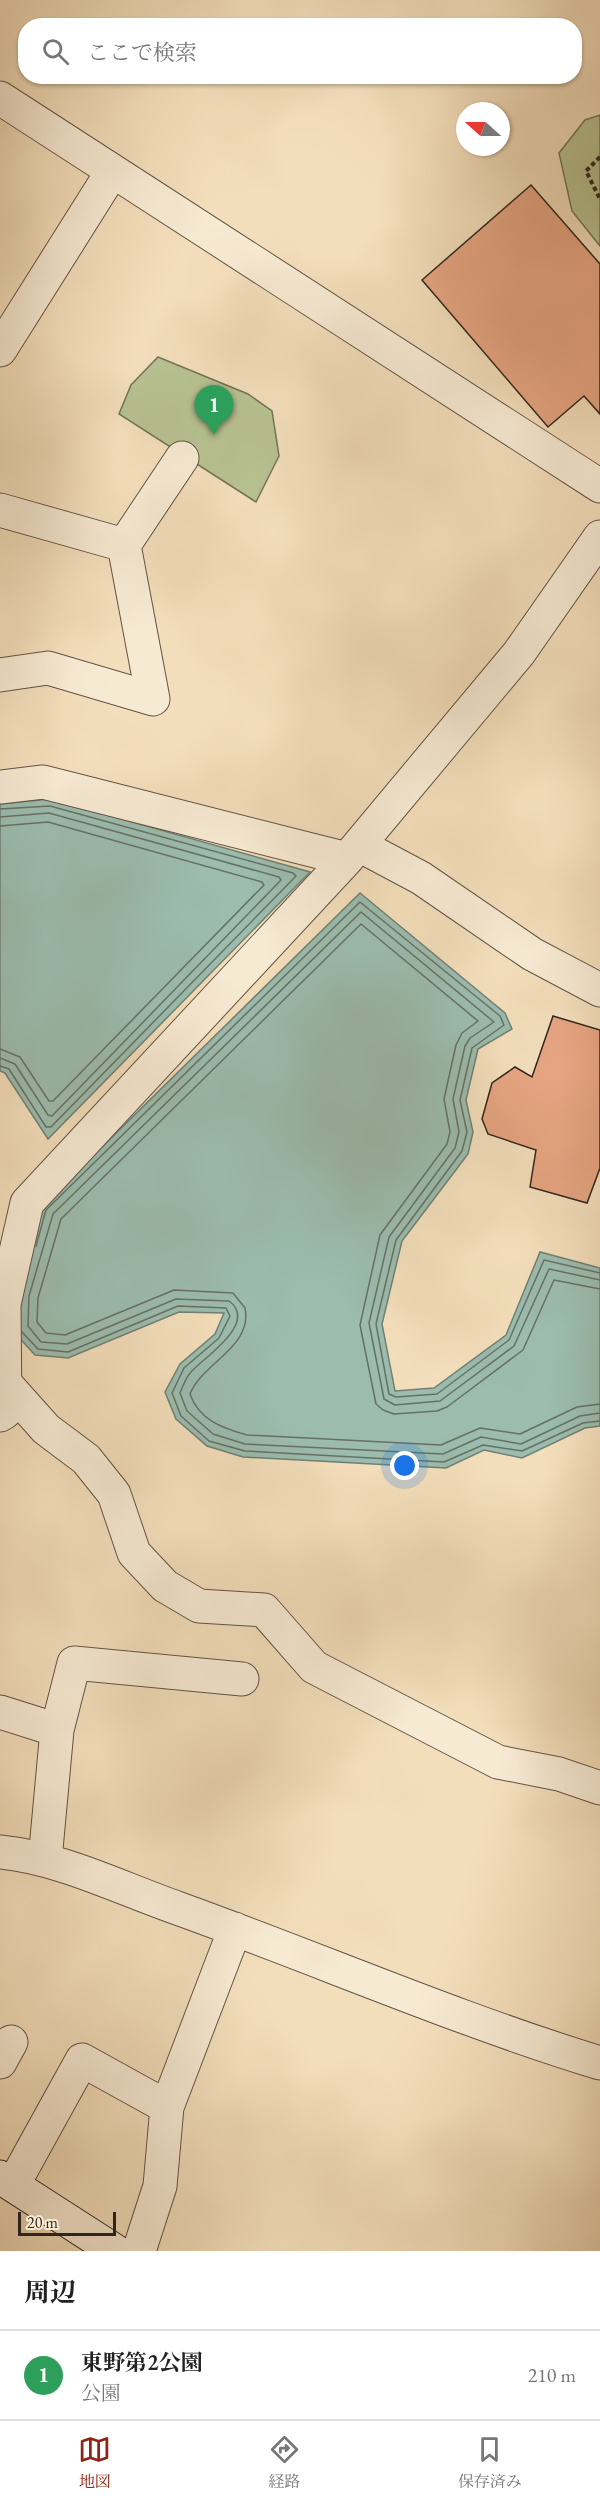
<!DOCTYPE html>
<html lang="ja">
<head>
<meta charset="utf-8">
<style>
	:root { --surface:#fff; --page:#f2f2f2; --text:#222; --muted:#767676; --line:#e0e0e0; --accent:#8f2418 }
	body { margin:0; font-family:"EB Garamond","Noto Serif JP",serif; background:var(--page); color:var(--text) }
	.compass { position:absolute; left:456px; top:102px; width:54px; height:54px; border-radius:50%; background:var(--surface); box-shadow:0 2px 4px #0004; rotate:291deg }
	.scale { position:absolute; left:18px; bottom:15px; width:98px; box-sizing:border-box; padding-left:6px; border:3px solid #30261e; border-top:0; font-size:16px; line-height:21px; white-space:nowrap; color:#30261e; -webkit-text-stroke:4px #f7ead3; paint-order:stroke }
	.you { position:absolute; left:405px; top:1466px; width:21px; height:21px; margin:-15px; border:4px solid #fff; border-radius:50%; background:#1a73e8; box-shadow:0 0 0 9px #1a73e833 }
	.badge { display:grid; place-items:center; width:39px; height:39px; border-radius:50%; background:var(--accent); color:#fff; font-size:20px; font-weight:700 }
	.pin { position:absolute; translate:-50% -50px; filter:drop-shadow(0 2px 3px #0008) }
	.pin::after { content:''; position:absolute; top:32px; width:21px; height:18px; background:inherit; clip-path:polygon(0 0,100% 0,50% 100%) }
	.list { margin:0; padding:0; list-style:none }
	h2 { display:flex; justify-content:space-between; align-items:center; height:78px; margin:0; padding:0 24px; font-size:26px }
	h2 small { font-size:20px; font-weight:400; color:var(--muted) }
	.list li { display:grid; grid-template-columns:39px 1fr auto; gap:18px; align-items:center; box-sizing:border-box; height:90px; padding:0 24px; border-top:2px solid var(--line) }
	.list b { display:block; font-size:22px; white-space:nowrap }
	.list p { margin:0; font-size:20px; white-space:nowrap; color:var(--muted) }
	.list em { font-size:20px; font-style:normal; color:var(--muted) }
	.icon { flex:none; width:33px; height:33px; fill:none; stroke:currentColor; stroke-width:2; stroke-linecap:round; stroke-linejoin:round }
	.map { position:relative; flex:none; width:600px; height:2251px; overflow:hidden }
	.search { position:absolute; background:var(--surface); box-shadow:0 2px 4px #0004; left:18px; right:18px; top:18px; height:66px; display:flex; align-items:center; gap:15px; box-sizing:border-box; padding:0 21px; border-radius:24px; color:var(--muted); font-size:22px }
	.sheet { height:168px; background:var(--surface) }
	nav { display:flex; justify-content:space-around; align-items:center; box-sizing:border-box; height:84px; border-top:2px solid var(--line); background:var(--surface); font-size:16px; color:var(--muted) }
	nav a { display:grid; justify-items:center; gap:3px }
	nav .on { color:var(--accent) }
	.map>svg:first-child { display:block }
	.green { fill:#b8c292; stroke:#747458; stroke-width:1.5 }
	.water { fill:#9bbcae; stroke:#708074; stroke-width:1.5 }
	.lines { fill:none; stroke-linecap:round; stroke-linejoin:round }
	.shore { stroke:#667166; stroke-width:1.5 }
	.building { fill:#e6a582; stroke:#30261e; stroke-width:1.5 }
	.minor-casing { stroke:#615445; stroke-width:35 }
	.tertiary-casing { stroke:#615445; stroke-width:35 }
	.secondary-casing { stroke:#30261e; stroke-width:35 }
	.path { stroke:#30261e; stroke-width:4; stroke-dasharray:4.5 3; stroke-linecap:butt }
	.minor { stroke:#f7ead3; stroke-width:33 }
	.tertiary { stroke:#f7ead3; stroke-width:33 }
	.secondary { stroke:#f7ead3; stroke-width:33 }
</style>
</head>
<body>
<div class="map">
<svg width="600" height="2251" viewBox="0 0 600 2251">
	<rect width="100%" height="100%" fill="#f3debb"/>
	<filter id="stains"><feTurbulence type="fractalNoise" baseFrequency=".00333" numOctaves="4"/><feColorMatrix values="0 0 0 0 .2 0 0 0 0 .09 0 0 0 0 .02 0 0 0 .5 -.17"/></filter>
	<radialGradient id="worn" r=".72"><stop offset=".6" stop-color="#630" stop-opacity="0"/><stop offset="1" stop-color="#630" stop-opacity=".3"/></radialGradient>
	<path class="green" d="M600,115V246L572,211L559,153L585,120Z
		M158,357L248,394L272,411L279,456L256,502L119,414L131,385Z"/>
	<path class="water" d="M50,799L310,872L48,1139L5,1073L0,1071V804Z
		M360,893L505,1013L512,1029L478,1049L466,1100L473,1132L468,1154L402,1241L382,1324L395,1391L434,1388L506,1335L540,1252L600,1268V1426L585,1428L522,1458L484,1450L446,1468L243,1457L207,1446L176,1419L165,1392L180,1364L215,1334L224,1313L179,1312L68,1358L35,1355L14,1332L41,1207Z"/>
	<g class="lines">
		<path class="shore" d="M0,809L50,806L293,873L296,876L51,1127H46L9,1069L0,1066
			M0,817L49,813L279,877L281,880L52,1116L48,1115L15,1064L0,1058
			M0,826L48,822L262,882L264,885L53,1101H49L20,1057L0,1049
			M36,1246L46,1210L360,902L500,1016L504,1025L472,1048L460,1100L467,1132L462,1151L396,1240L376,1324L389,1394L396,1397L437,1394L509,1340L544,1260L600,1273
			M600,1280L549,1269L514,1346L440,1401L395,1405L384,1399L369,1323L389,1237L455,1148L459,1132L453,1099L465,1046L470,1038L494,1022L361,912L53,1214L29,1296L28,1326L41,1342L67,1344L176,1299L229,1301C259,1323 203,1358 191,1372C186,1377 183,1386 180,1393L187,1411L213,1434L245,1444L443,1454L481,1437L521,1444L580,1416L600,1413
			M600,1289L554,1280L523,1350L447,1407L437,1411L394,1414L383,1410L376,1404L360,1325L380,1235L447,1144L450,1132L444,1099L456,1045L462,1033L478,1021L361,924L61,1219L38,1298L37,1322L46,1333L65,1335L174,1290L233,1293L245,1308C253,1347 202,1363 190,1394C199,1420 222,1428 247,1435L441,1445L480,1428L520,1434L577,1407L600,1404
			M22,1332L38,1349L68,1352L178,1306L226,1308L230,1316L219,1338L184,1368L172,1393L181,1416L209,1441L245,1451L444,1462L483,1445L522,1451L583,1423L600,1421"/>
	</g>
	<path class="building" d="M531,185L600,264V414L584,396L548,427L422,280Z
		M553,1016L600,1030V1168L587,1203L530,1187L536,1150L488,1134L482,1119L492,1083L515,1067L532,1077Z"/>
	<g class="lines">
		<defs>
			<path id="minor" d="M0,350L112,172
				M0,510L124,545
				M0,675L48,668L153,699L124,545L182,458
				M0,787L43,782L347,859
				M359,845L421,878L532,954L600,990
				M4,1382L46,1429L86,1459L114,1494L134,1553L165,1586L199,1606L264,1610L314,1667L498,1762L559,1774L600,1788
				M0,1415L5,1412L4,1304L27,1203L347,859L519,653L600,537
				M0,1712L57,1730
				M0,1852C61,1858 120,1888 177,1908C319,1959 456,2019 600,2063
				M45,1860L57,1730L74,1663L242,1679
				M0,2062L11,2042
				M13,2185L82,2060L167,2107
				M139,2251L160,2186L167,2107L235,1929"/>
			<path id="tertiary" d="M0,98L600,486"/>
			<path id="secondary" d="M0,2177L115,2251"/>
		</defs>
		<use href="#minor" class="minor-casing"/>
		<use href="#tertiary" class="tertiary-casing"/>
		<use href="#secondary" class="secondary-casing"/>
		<path class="path" d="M600,157L586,171L600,199"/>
		<use href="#minor" class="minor"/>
		<use href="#tertiary" class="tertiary"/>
		<use href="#secondary" class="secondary"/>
	</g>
	<rect width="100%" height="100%" filter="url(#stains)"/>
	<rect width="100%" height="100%" fill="url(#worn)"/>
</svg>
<svg class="compass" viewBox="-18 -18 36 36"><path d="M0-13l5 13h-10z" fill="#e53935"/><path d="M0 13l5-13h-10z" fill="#767676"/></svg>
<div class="scale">20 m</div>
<div class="you"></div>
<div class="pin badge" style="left:214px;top:435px;background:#2e9e5b">1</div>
<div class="search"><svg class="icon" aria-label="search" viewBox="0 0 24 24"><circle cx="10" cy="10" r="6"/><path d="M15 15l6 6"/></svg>ここで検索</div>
</div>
<section class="sheet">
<h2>周辺<small></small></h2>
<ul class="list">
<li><span class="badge" style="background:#2e9e5b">1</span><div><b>東野第2公園</b><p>公園</p></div><em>210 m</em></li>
</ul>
</section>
<nav>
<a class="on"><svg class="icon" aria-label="map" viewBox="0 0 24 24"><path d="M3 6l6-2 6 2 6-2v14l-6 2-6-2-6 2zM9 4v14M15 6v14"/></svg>地図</a>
<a><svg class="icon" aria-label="directions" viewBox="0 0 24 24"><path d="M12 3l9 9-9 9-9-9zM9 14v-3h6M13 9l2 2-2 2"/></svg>経路</a>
<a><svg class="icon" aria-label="saved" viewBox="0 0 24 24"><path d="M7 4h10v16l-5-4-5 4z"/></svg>保存済み</a>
</nav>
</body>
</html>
